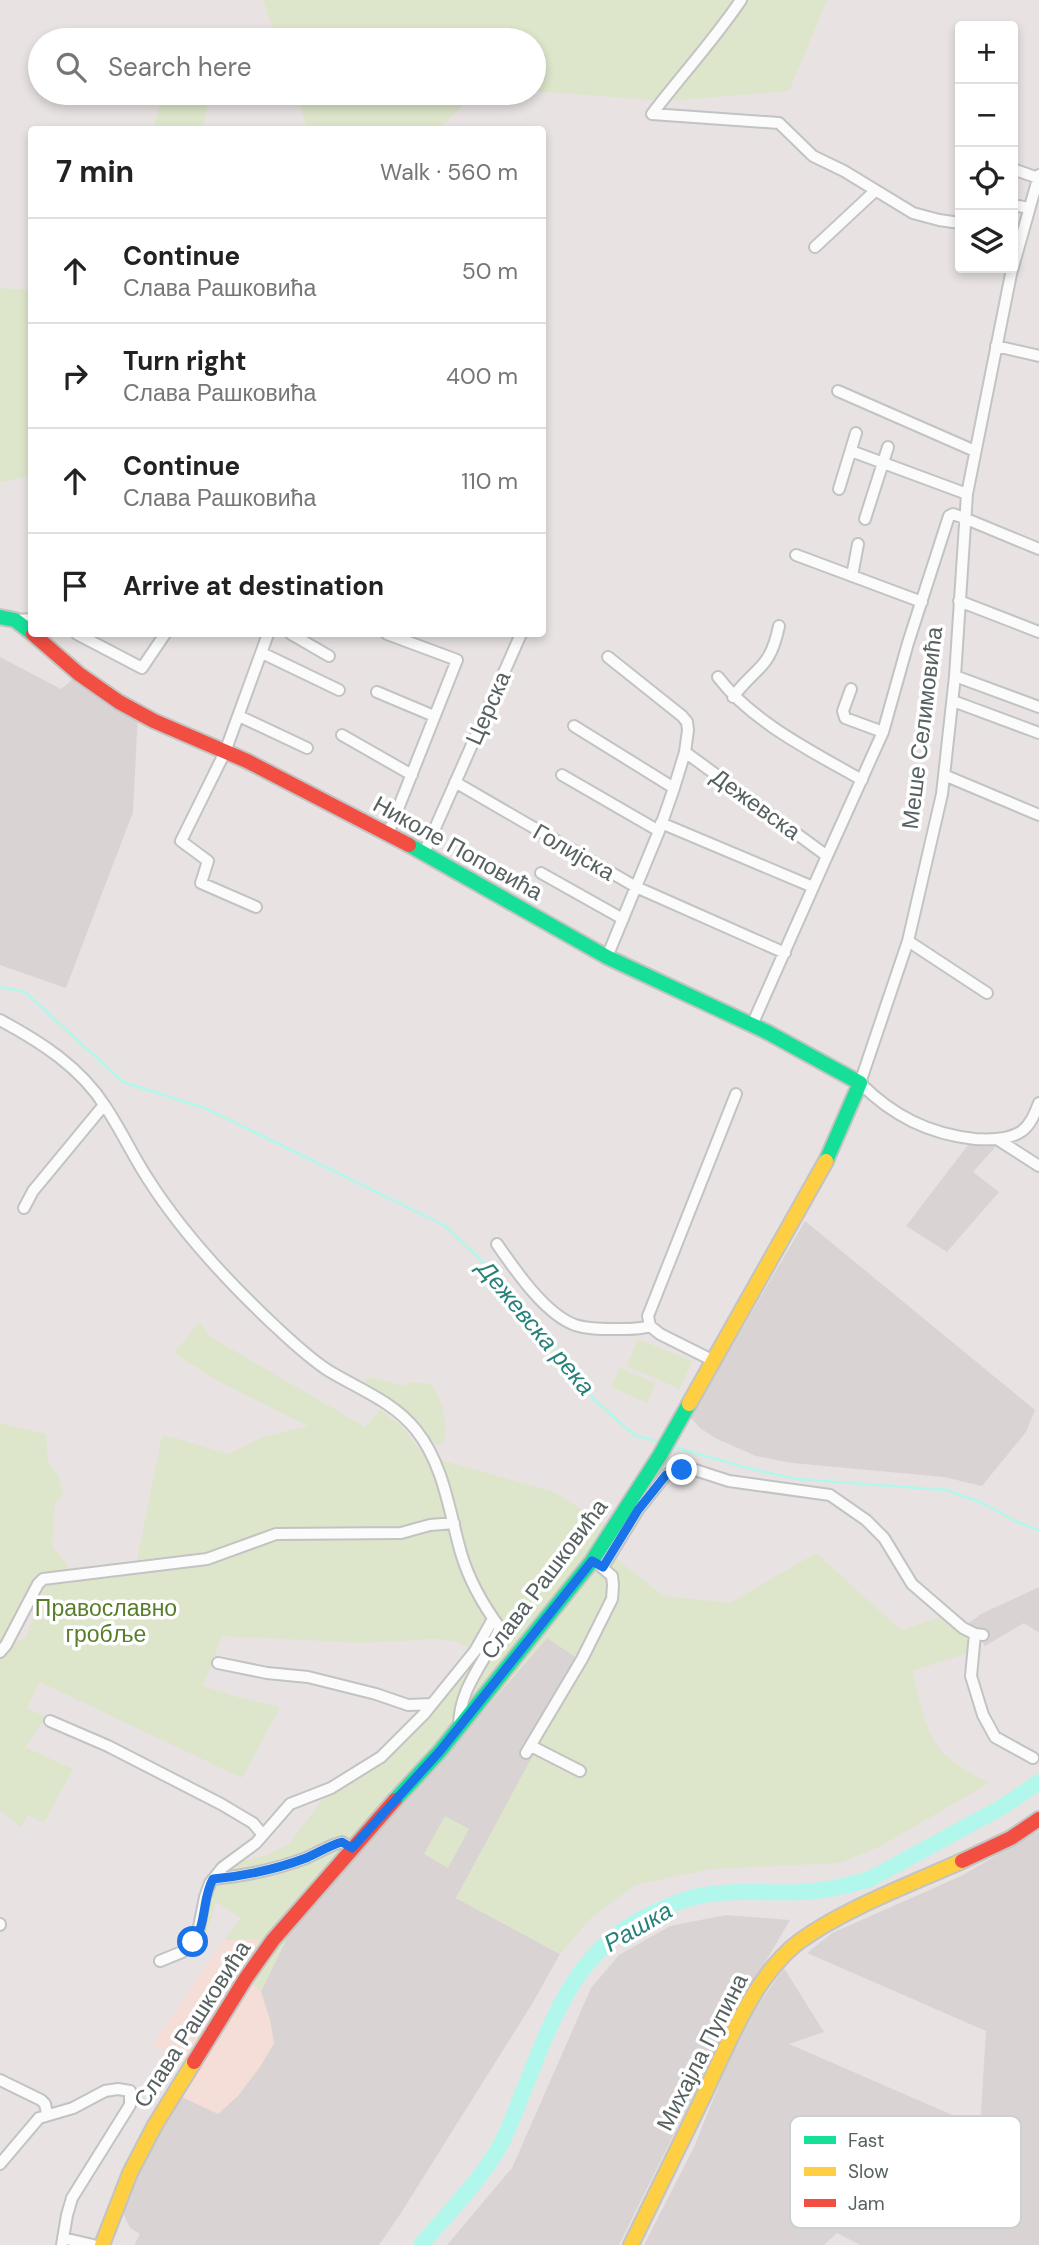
<!DOCTYPE html>
<html lang="en">
<head>
<meta charset="utf-8">
<style>
	:root { --surface:#fff; --page:#f2f2f2; --text:#222; --muted:#767676; --line:#e0e0e0 }
	body { margin:0; font-family:"DM Sans",sans-serif; background:var(--page); color:var(--text) }
	.controls { position:absolute; right:21px; top:21px; display:grid; overflow:hidden; border-radius:7px; box-shadow:0 4px 10px #0003 }
	.controls button { width:63px; height:63px; display:grid; place-items:center; padding:0; border:0; border-bottom:2px solid var(--line); background:var(--surface); color:var(--text); font:35px sans-serif }
	.stop { position:absolute; width:21px; height:21px; margin:-16px; border:5px solid #1a73e8; border-radius:50%; background:#fff }
	.stop.end { background:#1a73e8; border-color:#fff; box-shadow:0 2px 7px #0008 }
	.list { margin:0; padding:0; list-style:none }
	h2 { display:flex; justify-content:space-between; align-items:center; height:91px; margin:0; padding:0 28px; font-size:30px }
	h2 small { font-size:23px; font-weight:400; color:var(--muted) }
	.list li { display:grid; grid-template-columns:46px 1fr auto; gap:21px; align-items:center; box-sizing:border-box; height:105px; padding:0 28px; border-top:2px solid var(--line) }
	.list b { display:block; font-size:26px; white-space:nowrap }
	.list p { margin:0; font-size:23px; white-space:nowrap; color:var(--muted) }
	.list em { font-size:23px; font-style:normal; color:var(--muted) }
	.icon { flex:none; width:38px; height:38px; fill:none; stroke:currentColor; stroke-width:2; stroke-linecap:round; stroke-linejoin:round }
	.map { position:relative; flex:none; width:1039px; height:2245px; overflow:hidden }
	.search { position:absolute; background:var(--surface); box-shadow:0 4px 10px #0003; left:28px; top:28px; width:518px; height:77px; display:flex; align-items:center; gap:18px; box-sizing:border-box; padding:0 24px; border-radius:38px; color:var(--muted); font-size:26px }
	.panel { position:absolute; background:var(--surface); box-shadow:0 4px 10px #0003; left:28px; top:126px; width:518px; height:511px; border-radius:7px }
	.map>svg:first-child { display:block }
	.commercial { fill:#f5ddd8 }
	.industrial { fill:#d9d4d3 }
	.green { fill:#dde5ca }
	.lines { fill:none; stroke-linecap:round; stroke-linejoin:round }
	.stream { stroke:#b2f7eb; stroke-width:2.5 }
	.river { stroke:#b2f7eb; stroke-width:16 }
	.street-casing { stroke:#c2c3c3; stroke-width:14 }
	.fast-casing { stroke:#c2c3c3; stroke-width:18 }
	.slow-casing { stroke:#c2c3c3; stroke-width:18 }
	.jam-casing { stroke:#c2c3c3; stroke-width:18 }
	.street { stroke:#fcfbfb; stroke-width:10 }
	.fast { stroke:#16e098; stroke-width:14 }
	.slow { stroke:#ffcf43; stroke-width:14 }
	.jam { stroke:#f24e42; stroke-width:14 }
	.route { stroke:#1a73e8; stroke-width:9 }
	.labels { text-anchor:middle; stroke-width:7; stroke-linejoin:round; paint-order:stroke }
	.street-label { font-size:23px; fill:#576161; stroke:#fff }
	.park-label { font-size:23px; fill:#587e2b; stroke:#fff }
	.water-label { font-size:24px; font-style:italic; fill:#278179; stroke:#fff }
	.key { fill:#fff; stroke:#cdd0d0; stroke-width:2 }
	.key-label { font-size:19px; fill:#576161 }
</style>
</head>
<body>
<div class="map">
<svg width="1039" height="2245" viewBox="0 0 1039 2245">
	<rect width="100%" height="100%" fill="#e8e3e2"/>
	<path class="commercial" d="M262,1938L185,2060L152,2044L224,1940Z
		M250,1983L261,1991L270,2020L274,2043L262,2064L238,2096L217,2114L182,2097Z"/>
	<path class="industrial" d="M0,657L61,689L79,674L138,713L133,812L66,988L0,965Z
		M968,1145H997L973,1172L999,1192L947,1252L906,1226Z
		M805,1221L1035,1410L1026,1432L982,1486L944,1477L792,1463L756,1456L715,1438L700,1428L690,1417Z
		M1039,1587V1633L1024,1623L985,1646L969,1623L981,1614Z
		M547,1638L577,1657L525,1750L534,1755L456,1898L560,1954L532,2004L401,2213L379,2245H134L140,2234L130,2228L123,2213L131,2188L164,2126L182,2097L218,2114L238,2096L262,2064L274,2043L270,2020L261,1991L288,1936Z
		M1039,1831V2245H860L837,2233L824,2245H644L694,2147L742,2028L784,1968L824,2032L789,2044L980,2127L986,2031L807,1953L832,1933L961,1876Z
		M726,1915L790,1920L725,2031L619,2245H447L512,2168L591,1988L619,1955L670,1926Z"/>
	<path class="green" d="M263,0H827L789,91L665,101L534,91V40H277Z
		M163,93L211,94L202,129H153Z
		M296,93H476L437,130L307,129Z
		M0,288L32,290L31,476L0,482Z
		M199,1322L209,1336L365,1427L380,1410L402,1426L421,1452L434,1458L553,1492L609,1526L671,1456L666,1475L611,1554L663,1596L730,1603L816,1553L901,1630L941,1617L970,1640L968,1653L912,1671C919,1695 924,1729 940,1749C952,1764 972,1773 989,1783L879,1847L839,1863L711,1869L635,1885L591,1918L560,1954L456,1898L533,1755L524,1750L577,1658L547,1638L301,1920L288,1936L261,1991L250,1983L182,2097L166,2091L261,1939L224,1940L241,1918L216,1902C207,1934 207,1940 180,1961L175,1952L192,1937L200,1899L212,1871L225,1858L232,1863L265,1856L288,1845L326,1795L370,1765L475,1651L455,1641L434,1639L363,1643L222,1636L203,1686L240,1698L280,1707L242,1778L40,1682L27,1708L46,1717L25,1747L73,1769L44,1823L28,1815L20,1827L0,1810V1652L6,1645L25,1639L45,1586L140,1571L213,1565L216,1551L137,1560L162,1436L172,1437L228,1454L264,1437L308,1426L214,1379L174,1353Z
		M638,1339L692,1361L680,1389L627,1366Z
		M620,1368L655,1383L647,1403L611,1387Z
		M370,1377L405,1386L409,1382L431,1384C443,1401 448,1423 444,1444H435L397,1401L361,1385Z
		M0,1423L46,1434L48,1462L58,1475L63,1494L55,1504L52,1546L67,1564L69,1571L47,1572L36,1577L0,1647Z
		M445,1816L469,1829L448,1868L424,1854Z"/>
	<g class="lines">
		<path class="stream" d="M0,987L25,992L123,1082L207,1109L444,1225L506,1284L594,1399L634,1435L661,1442
			M670,1446L755,1470L797,1479L946,1490L980,1502L1015,1521L1039,1530"/>
		<path class="river" d="M421,2245C448,2213 479,2182 500,2146C510,2127 517,2107 525,2087C561,1997 583,1936 681,1901C721,1887 762,1894 802,1892C826,1891 847,1886 870,1879L1002,1807L1039,1782"/>
		<defs>
			<path id="street" d="M741,0C714,40 681,76 652,114L779,123L813,156L844,171L913,213L939,220L960,223
				M1013,169L1038,178
				M1039,175L1011,274L967,494L955,676L942,794L908,941L860,1083C893,1116 929,1134 975,1139C990,1140 1009,1140 1022,1131C1031,1124 1035,1113 1039,1103
				M1013,205L1029,208
				M815,247L875,191
				M996,346L1039,356
				M838,391L975,451
				M851,451L967,494
				M839,489L856,433
				M865,519L888,447
				M796,555L922,602
				M852,576L858,544
				M959,601L1039,632
				M15,620L32,619
				M77,634L142,668L165,634
				M291,634L329,656
				M387,634L457,660L388,834
				M262,653L339,690
				M955,676L1039,707
				M718,677C752,722 813,752 862,780
				M851,689L843,711L845,718L883,732
				M377,692L434,716
				M733,697C756,666 770,670 779,626
				M953,701L1039,733
				M239,716L307,748
				M574,726L674,788
				M342,735L412,775
				M685,752L827,856L752,1025
				M562,775L659,831
				M944,775L1039,815
				M455,782L636,887L785,953
				M661,823L813,887
				M424,853L521,634
				M827,856L883,732L908,643L949,516L953,514L964,518L1039,549
				M541,873L623,919
				M256,907L201,883L208,861L181,841L225,752L268,634
				M908,941L987,993
				M607,957L659,831L674,788L685,752L688,730L687,722L682,716L608,657
				M0,1020C41,1042 80,1067 105,1106C121,1130 133,1156 148,1179C183,1234 229,1283 276,1327C292,1342 310,1359 329,1371C359,1389 394,1402 416,1430C444,1465 449,1511 461,1553C469,1580 483,1605 500,1628C485,1663 459,1687 459,1727
				M997,1139L1039,1166
				M24,1208L33,1191L104,1105
				M497,1244C515,1270 545,1314 575,1325C587,1329 600,1329 613,1329C626,1329 638,1330 650,1326
				M714,1361L660,1334L650,1326L648,1316L736,1094
				M603,1567L638,1510L666,1475L675,1471L695,1470L729,1481L830,1495L866,1520L884,1538L912,1584L963,1628L975,1634L983,1635
				M975,1634L971,1676L983,1715L995,1737L1033,1758
				M0,1652L6,1645L38,1584L43,1579L207,1559L276,1534L401,1533L430,1525L454,1523
				M218,1663L267,1673L308,1677L376,1694L408,1705L431,1704
				M50,1721L108,1746L221,1804L253,1823L263,1835
				M531,1746L580,1771
				M526,1753L582,1659L612,1599L613,1585L612,1576L598,1564
				M213,1879C244,1876 277,1869 306,1858C318,1853 330,1845 342,1842L352,1848
				M0,1925V1924
				M160,1961L182,1952L197,1937L205,1897L210,1883L222,1868L256,1843L290,1804L331,1788L381,1757L424,1714L475,1651L493,1619
				M0,2080L41,2100L45,2104L47,2114
				M0,2164L39,2118L73,2108L105,2091L118,2089L130,2091V2105L72,2198L67,2215L62,2245
				M63,2238L93,2245"/>
			<path id="fast" d="M0,617L15,620L32,633
				M409,845L607,957L765,1031L860,1083L826,1161
				M395,1800L440,1751L592,1561L660,1455L689,1404"/>
			<path id="slow" d="M689,1404L826,1161
				M102,2245L130,2173L155,2125L194,2062
				M631,2245C655,2196 679,2146 703,2097C727,2046 754,1975 800,1941C844,1909 911,1884 962,1861"/>
			<path id="jam" d="M33,634L79,674L119,702L154,721L247,761L409,845
				M962,1861L1011,1838L1039,1819
				M194,2062L246,1978L273,1940L395,1800"/>
		</defs>
		<use href="#street" class="street-casing"/>
		<use href="#fast" class="fast-casing"/>
		<use href="#slow" class="slow-casing"/>
		<use href="#jam" class="jam-casing"/>
		<use href="#street" class="street"/>
		<use href="#fast" class="fast"/>
		<use href="#slow" class="slow"/>
		<use href="#jam" class="jam"/>
	</g>
	<g class="lines">
		<path class="route" d="M193,1942C207,1925 202,1898 213,1879C244,1876 277,1869 306,1858C318,1853 330,1845 342,1842L352,1848L440,1751L592,1561L603,1567L638,1510L666,1475L682,1470"/>
	</g>
	<g class="labels">
		<g class="street-label">
			<text transform="translate(488 708) rotate(-66)" y="8">Церска</text>
			<text transform="translate(922 728) rotate(-83)" y="8">Меше Селимовића</text>
			<text transform="translate(756 804) rotate(36)" y="8">Дежевска</text>
			<text transform="translate(458 848) rotate(29)" y="8">Николе Поповића</text>
			<text transform="translate(574 852) rotate(30)" y="8">Голијска</text>
			<text transform="translate(544 1579) rotate(-53)" y="8">Слава Рашковића</text>
			<text transform="translate(192 2024) rotate(-57)" y="8">Слава Рашковића</text>
			<text transform="translate(702 2052) rotate(-63)" y="8">Михајла Пупина</text>
		</g>
		<g class="park-label">
			<text x="106" y="1616">Православно<tspan x="106" dy="26">гробље</tspan></text>
		</g>
		<g class="water-label">
			<text transform="translate(536 1328) rotate(50)" y="8">Дежевска река</text>
			<text transform="translate(638 1927) rotate(-30)" y="8">Рашка</text>
		</g>
	</g>
	<rect x="790" y="2116" width="231" height="112" rx="10" class="key"/>
	<rect x="804" y="2136" width="32" height="8" fill="#16e098"/>
	<rect x="804" y="2167" width="32" height="9" fill="#ffcf43"/>
	<rect x="804" y="2199" width="32" height="8" fill="#f24e42"/>
	<g class="key-label">
		<text x="848" y="2147">Fast</text>
		<text x="848" y="2178">Slow</text>
		<text x="848" y="2210">Jam</text>
	</g>
</svg>
<div class="controls">
<button>+</button>
<button>−</button>
<button><svg class="icon" aria-label="locate" viewBox="0 0 24 24"><circle cx="12" cy="12" r="6"/><path d="M12 2v4M12 18v4M2 12h4M18 12h4"/></svg></button>
<button><svg class="icon" aria-label="layers" viewBox="0 0 24 24"><path d="M12 4l9 5-9 5-9-5zM3 14l9 5 9-5"/></svg></button>
</div>
<div class="stop" style="left:193px;top:1942px"></div>
<div class="stop end" style="left:682px;top:1470px"></div>
<div class="search"><svg class="icon" aria-label="search" viewBox="0 0 24 24"><circle cx="10" cy="10" r="6"/><path d="M15 15l6 6"/></svg>Search here</div>
<section class="panel">
<h2>7 min<small>Walk · 560 m</small></h2>
<ul class="list">
<li><svg class="icon" aria-label="ahead" viewBox="0 0 24 24"><path d="M12 20V5M6 11l6-6 6 6"/></svg><div><b>Continue</b><p>Слава Рашковића</p></div><em>50 m</em></li>
<li><svg class="icon" aria-label="right" viewBox="0 0 24 24"><path d="M7 20v-9h11M14 6l5 5-5 5"/></svg><div><b>Turn right</b><p>Слава Рашковића</p></div><em>400 m</em></li>
<li><svg class="icon" aria-label="ahead" viewBox="0 0 24 24"><path d="M12 20V5M6 11l6-6 6 6"/></svg><div><b>Continue</b><p>Слава Рашковића</p></div><em>110 m</em></li>
<li><svg class="icon" aria-label="arrive" viewBox="0 0 24 24"><path d="M6 21V4h12l-3 4 3 4H6"/></svg><div><b>Arrive at destination</b></div></li>
</ul>
</section>
</div>
</body>
</html>
